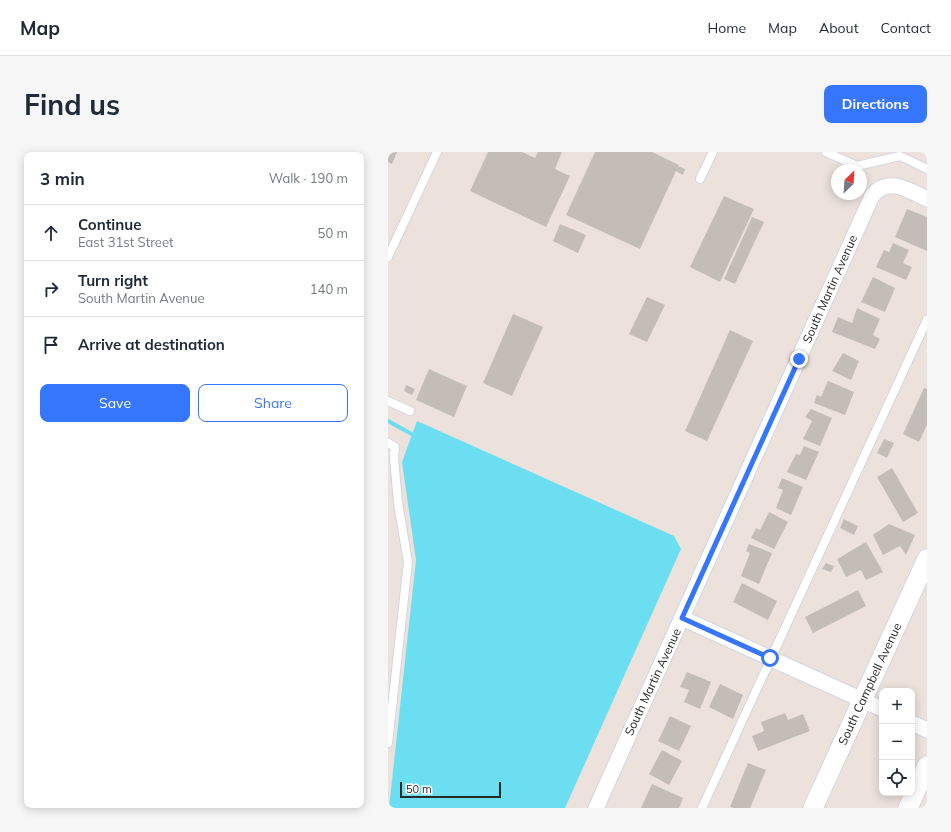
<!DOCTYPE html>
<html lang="en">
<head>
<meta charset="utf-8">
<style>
	:root { --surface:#fff; --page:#f6f6f7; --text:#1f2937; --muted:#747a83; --line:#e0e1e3; --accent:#3676fd }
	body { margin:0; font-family:Mulish,sans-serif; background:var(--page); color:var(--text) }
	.controls { position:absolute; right:12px; bottom:12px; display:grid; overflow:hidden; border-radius:8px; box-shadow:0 2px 10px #0003 }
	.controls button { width:36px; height:36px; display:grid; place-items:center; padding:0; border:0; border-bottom:1px solid var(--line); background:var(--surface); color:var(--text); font:20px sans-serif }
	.compass { position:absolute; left:443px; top:12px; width:36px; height:36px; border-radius:50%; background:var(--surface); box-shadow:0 2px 10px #0003; rotate:25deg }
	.scale { position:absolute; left:12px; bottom:10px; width:101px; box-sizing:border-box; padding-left:4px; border:2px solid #292929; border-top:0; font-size:11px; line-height:14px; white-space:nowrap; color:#292929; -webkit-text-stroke:3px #fff; paint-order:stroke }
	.stop { position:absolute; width:12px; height:12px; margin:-9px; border:3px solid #3676fd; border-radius:50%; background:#fff }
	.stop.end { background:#3676fd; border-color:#fff; box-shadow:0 1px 4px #0008 }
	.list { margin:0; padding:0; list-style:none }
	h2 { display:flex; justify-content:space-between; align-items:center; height:52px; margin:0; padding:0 16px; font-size:17px }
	h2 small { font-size:13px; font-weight:400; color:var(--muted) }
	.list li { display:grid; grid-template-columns:26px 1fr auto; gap:12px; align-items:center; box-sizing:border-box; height:56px; padding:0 16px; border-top:1px solid var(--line) }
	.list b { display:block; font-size:15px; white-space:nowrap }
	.list p { margin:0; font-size:13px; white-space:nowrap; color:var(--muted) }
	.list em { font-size:13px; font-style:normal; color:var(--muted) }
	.actions { display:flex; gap:8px; padding:12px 16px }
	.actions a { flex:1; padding:9px 0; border:1px solid var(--accent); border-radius:8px; text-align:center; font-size:14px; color:var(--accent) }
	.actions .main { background:var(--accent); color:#fff }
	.icon { flex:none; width:22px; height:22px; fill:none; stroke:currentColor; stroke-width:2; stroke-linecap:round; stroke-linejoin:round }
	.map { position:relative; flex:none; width:539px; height:656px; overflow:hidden; border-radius:8px }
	header { display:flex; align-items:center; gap:24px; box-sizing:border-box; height:56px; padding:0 20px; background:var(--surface); border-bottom:1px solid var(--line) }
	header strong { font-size:19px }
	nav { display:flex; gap:22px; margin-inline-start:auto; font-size:14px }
	.intro { display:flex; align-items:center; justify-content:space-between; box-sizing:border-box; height:96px; padding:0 24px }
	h1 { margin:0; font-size:28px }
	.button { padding:10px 18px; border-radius:8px; background:var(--accent); color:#fff; font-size:14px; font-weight:700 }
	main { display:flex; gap:24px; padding:0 24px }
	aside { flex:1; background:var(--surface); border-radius:8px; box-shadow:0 2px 10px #0003 }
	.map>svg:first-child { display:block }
	.water { fill:#6bdff1 }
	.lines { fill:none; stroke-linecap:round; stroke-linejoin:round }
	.stream { stroke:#6bdff1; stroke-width:4 }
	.building { fill:#c4bcb7 }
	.service-casing { stroke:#d0d6e3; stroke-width:10 }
	.minor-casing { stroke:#d0d6e3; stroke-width:17 }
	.tertiary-casing { stroke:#d0d6e3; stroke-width:21 }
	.service { stroke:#fff; stroke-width:8 }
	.minor { stroke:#fff; stroke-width:15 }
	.tertiary { stroke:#fff; stroke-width:19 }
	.route { stroke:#3676fd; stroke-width:5 }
	.labels { text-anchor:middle; stroke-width:4; stroke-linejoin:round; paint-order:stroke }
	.street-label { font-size:12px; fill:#292929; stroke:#fff }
</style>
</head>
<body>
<header>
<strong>Map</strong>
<nav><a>Home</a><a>Map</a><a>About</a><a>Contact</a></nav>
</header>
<div class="intro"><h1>Find us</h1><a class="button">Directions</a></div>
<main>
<aside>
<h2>3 min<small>Walk · 190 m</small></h2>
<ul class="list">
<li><svg class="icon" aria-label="ahead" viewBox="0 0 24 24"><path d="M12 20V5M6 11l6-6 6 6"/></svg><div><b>Continue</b><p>East 31st Street</p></div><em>50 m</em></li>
<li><svg class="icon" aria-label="right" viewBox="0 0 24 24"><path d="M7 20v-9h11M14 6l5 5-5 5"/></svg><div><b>Turn right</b><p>South Martin Avenue</p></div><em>140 m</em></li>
<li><svg class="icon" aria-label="arrive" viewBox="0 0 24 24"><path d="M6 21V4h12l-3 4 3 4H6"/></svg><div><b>Arrive at destination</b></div></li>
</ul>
<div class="actions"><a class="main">Save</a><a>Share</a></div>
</aside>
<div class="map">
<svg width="539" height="656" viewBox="0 0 539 656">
	<rect width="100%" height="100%" fill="#ece2db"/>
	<path class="water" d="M29,269L286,384L293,397L177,656H1L28,408L14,310Z"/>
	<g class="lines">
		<path class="stream" d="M0,269L29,285"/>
	</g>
	<path class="building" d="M0,0H9L4,12L0,10Z
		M100,0H134L147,6L150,0H174L167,17L182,24L158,75L82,39Z
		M207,0H264L291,13L290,14L297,17L295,23L288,19L252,97L178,63Z
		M336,44L366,57L332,130L302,115Z
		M519,57L539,65V99L507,85Z
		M364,65L376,70L347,132L336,127Z
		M172,72L198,83L190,101L165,89Z
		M505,91L521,98L515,111L524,115L518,128L488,115L496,98L501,100Z
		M485,125L507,136L497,160L473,150Z
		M259,145L277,153L259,190L241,182Z
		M469,156L492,167L485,183L492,187L487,197L444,180L450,165L464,171Z
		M125,162L155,175L124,244L95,231Z
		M342,178L365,189L319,289L297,279Z
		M455,201L471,209L463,228L444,219Z
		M41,217L79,234L66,265L28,248Z
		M440,229L466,240L457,263L426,251L429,243L433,245Z
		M18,233L27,237L24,243L16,239Z
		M536,236L539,237V273L531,290L515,282Z
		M423,257L444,266L432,294L415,287L424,269L417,265Z
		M496,287L506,291L499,306L489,301Z
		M416,294L431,300L418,328L399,320L408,302L412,303Z
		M504,316L530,361L515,370L489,325Z
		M394,326L415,335L403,363L388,356L395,338L390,336Z
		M381,360L400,370L386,397L363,386L368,376L372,378Z
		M456,367L470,374L466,383L452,376Z
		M501,372L527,383L518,403L512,394L495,403L485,383Z
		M478,390L495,420L478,428L473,418L458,425L449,407Z
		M361,392L384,401L371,432L353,424L362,401L358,399Z
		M438,411L446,414L443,420L434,417Z
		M354,431L389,449L380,468L345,450Z
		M470,438L478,454L425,481L417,465Z
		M299,520L323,530L312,557L296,550L301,538L292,535Z
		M332,532L355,543L345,567L321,555Z
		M397,561L400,568L415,562L422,579L370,599L364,584L376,579L373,570Z
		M282,564L303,574L291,599L270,589Z
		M274,598L294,609L281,633L261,622Z
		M360,611L378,618L362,656H346L342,655Z
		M264,632L295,646L291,656H253Z"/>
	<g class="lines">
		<defs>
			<path id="service" d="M438,0L469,14L512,4L539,17
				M312,27L325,0
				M0,105L49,0
				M0,249L22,259
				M0,291L7,295L6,306L10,351L20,410L0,591
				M314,656L539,168"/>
			<path id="minor" d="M294,466L494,557
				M524,571L539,578
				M208,656L484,44C500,24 520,38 539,47"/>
			<path id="tertiary" d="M425,656L539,407
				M520,656L539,614"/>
		</defs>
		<use href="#service" class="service-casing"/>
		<use href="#minor" class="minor-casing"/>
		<use href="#tertiary" class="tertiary-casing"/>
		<use href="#service" class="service"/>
		<use href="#minor" class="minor"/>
		<use href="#tertiary" class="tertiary"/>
	</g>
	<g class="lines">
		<path class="route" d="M382,506L294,466L411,207"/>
	</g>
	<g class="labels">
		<g class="street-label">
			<text transform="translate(442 137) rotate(-66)" y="4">South Martin Avenue</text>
			<text transform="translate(265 530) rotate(-65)" y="4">South Martin Avenue</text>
			<text transform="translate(482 532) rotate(-65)" y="4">South Campbell Avenue</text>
		</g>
	</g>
</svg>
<div class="controls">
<button>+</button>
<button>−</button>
<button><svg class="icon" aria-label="locate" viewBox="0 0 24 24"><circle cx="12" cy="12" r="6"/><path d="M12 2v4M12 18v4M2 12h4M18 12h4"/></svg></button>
</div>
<svg class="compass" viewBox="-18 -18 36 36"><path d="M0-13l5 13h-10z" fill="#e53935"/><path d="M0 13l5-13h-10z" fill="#747a83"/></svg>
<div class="scale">50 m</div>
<div class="stop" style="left:382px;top:506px"></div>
<div class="stop end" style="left:411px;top:207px"></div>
</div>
</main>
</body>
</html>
